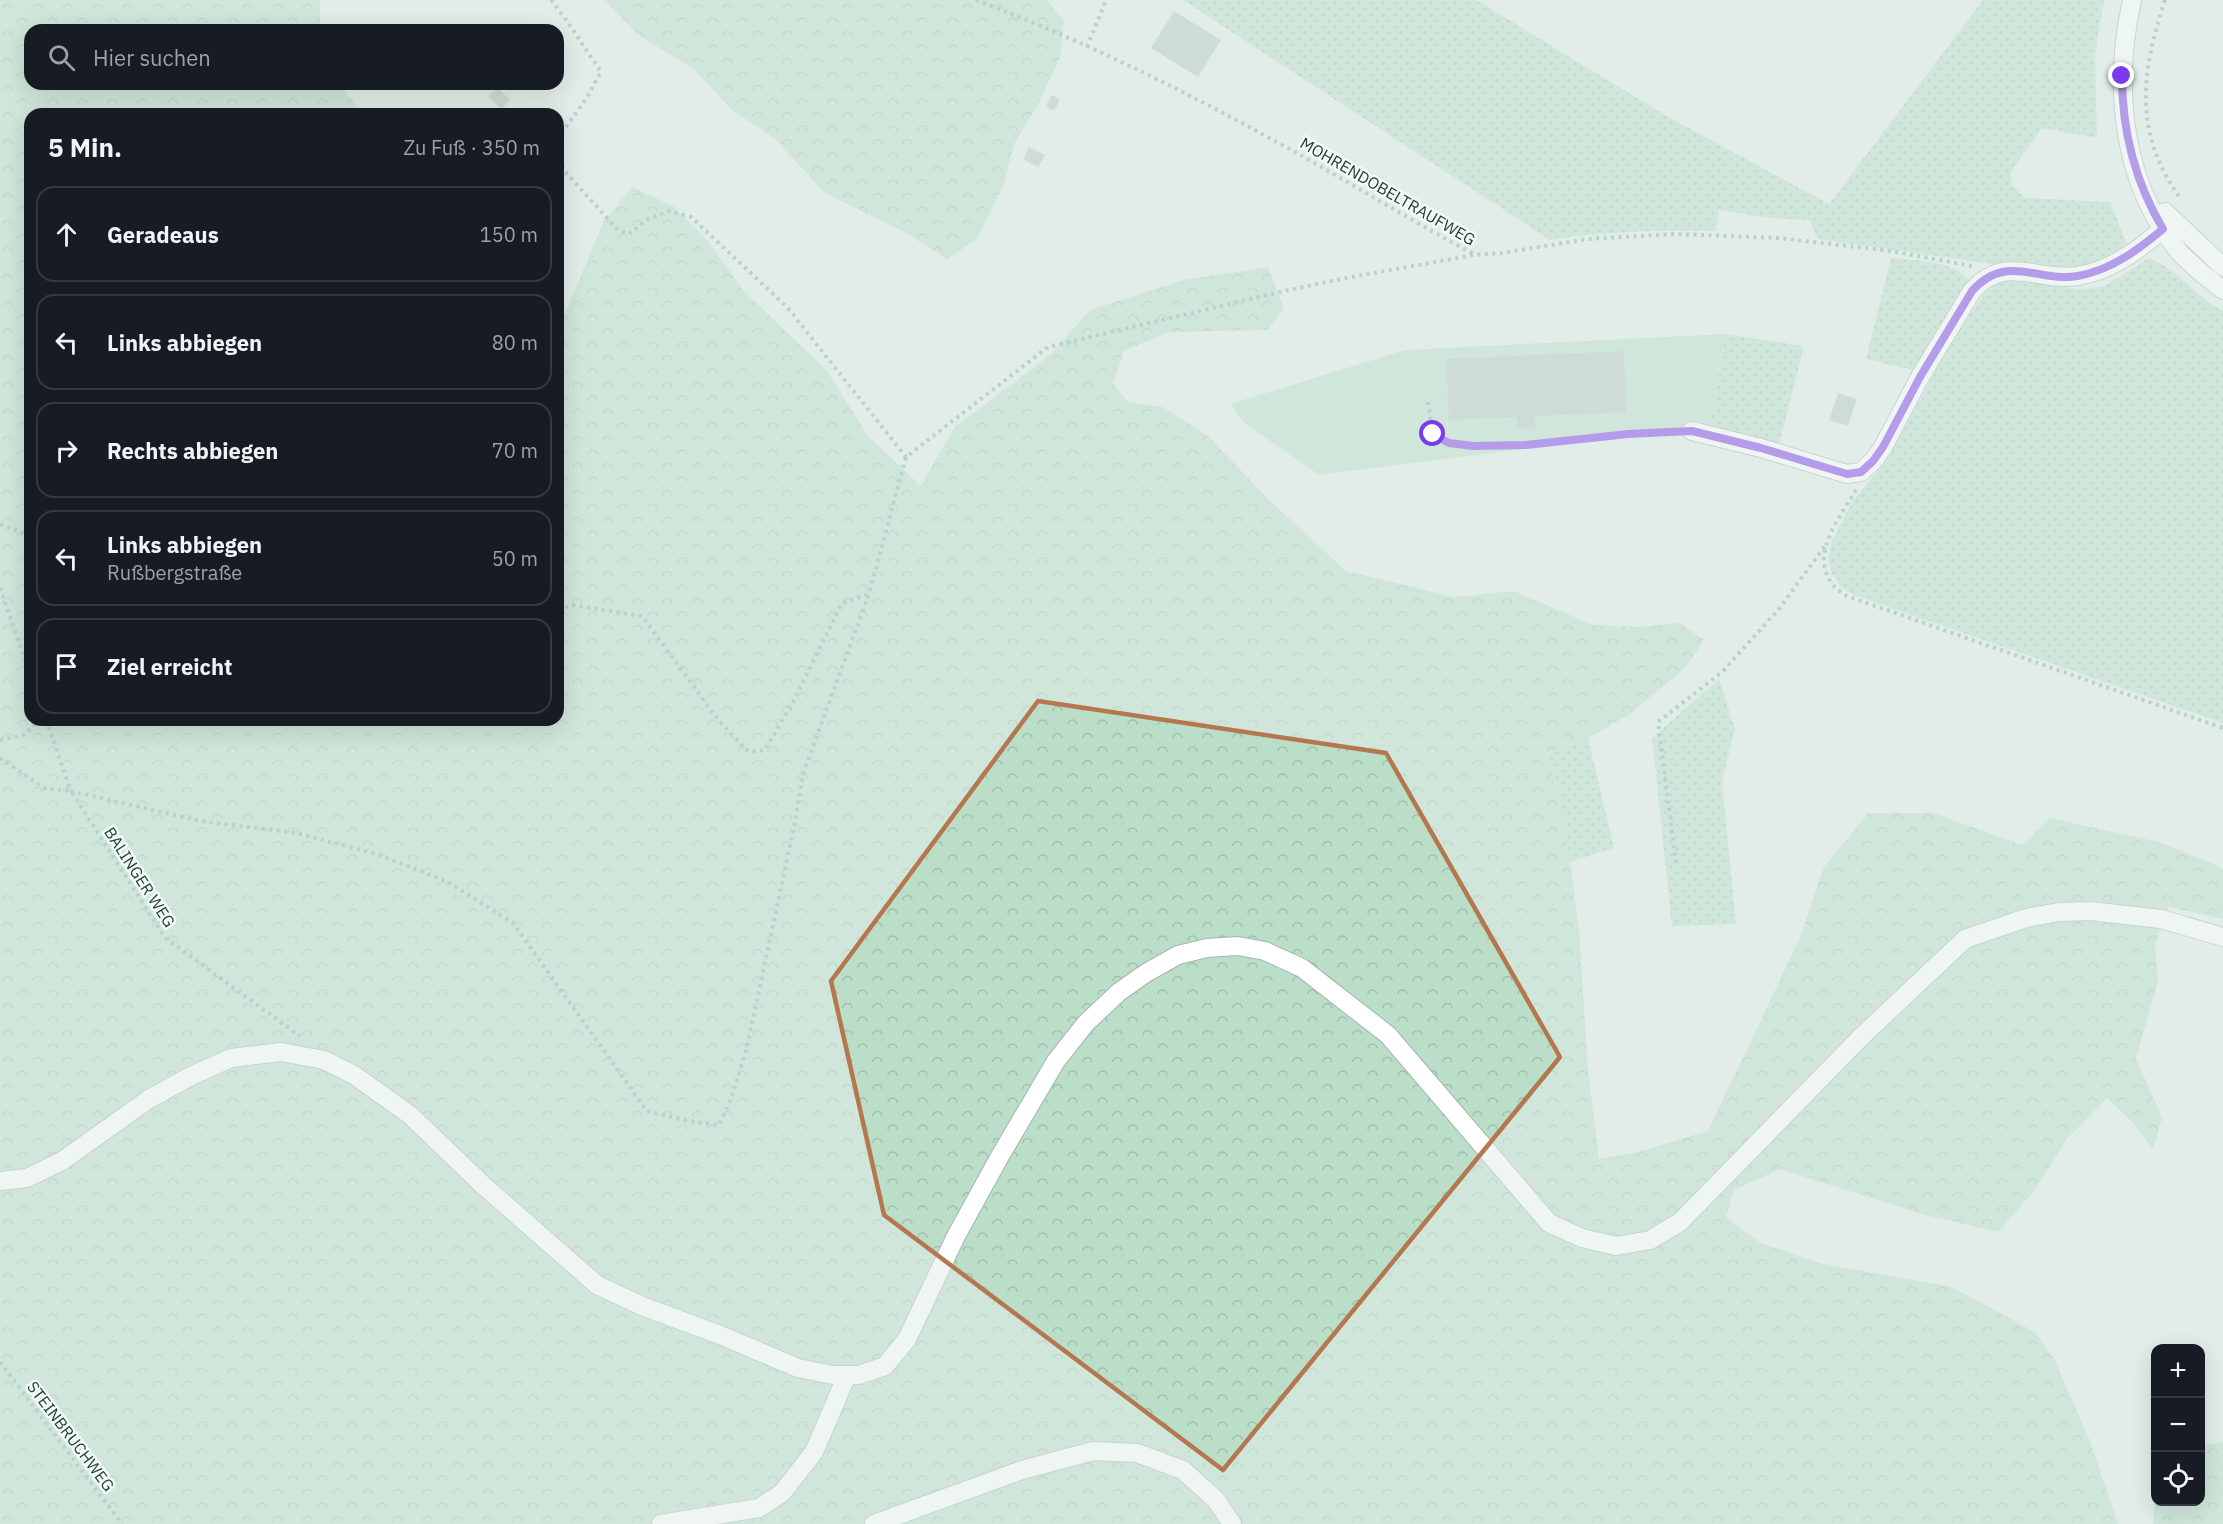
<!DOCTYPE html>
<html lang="de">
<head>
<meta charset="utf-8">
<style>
	:root { --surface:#171b24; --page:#242831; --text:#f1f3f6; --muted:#9ea1a6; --line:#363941 }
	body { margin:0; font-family:"IBM Plex Sans",sans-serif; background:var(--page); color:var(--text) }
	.controls { position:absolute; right:18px; bottom:18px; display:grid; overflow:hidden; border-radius:12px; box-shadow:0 6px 24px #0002 }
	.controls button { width:54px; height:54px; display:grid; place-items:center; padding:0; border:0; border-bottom:2px solid var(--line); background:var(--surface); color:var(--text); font:30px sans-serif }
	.stop { position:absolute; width:18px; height:18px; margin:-14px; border:4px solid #7c3aed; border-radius:50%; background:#fff }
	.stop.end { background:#7c3aed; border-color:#fff; box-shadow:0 2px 6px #0008 }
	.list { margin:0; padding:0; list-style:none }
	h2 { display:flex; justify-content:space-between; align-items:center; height:78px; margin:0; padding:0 24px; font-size:26px }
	h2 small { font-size:20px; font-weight:400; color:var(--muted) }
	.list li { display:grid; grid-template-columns:39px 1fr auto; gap:18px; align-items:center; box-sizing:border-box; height:96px; margin:0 12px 12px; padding:0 12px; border:2px solid var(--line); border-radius:18px }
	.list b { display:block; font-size:22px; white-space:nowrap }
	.list p { margin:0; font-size:20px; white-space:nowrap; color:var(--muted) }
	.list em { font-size:20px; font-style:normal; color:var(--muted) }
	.icon { flex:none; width:33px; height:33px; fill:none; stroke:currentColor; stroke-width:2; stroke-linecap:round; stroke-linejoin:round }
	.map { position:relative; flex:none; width:2223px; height:1524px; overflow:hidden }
	.search { position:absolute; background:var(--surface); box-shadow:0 6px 24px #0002; left:24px; top:24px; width:540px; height:66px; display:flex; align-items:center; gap:15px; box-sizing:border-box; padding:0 21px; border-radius:18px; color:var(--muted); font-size:22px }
	.panel { position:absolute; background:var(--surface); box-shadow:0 6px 24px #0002; left:24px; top:108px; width:540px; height:618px; border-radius:18px }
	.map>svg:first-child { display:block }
	.grass { fill:url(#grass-dots) }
	.forest { fill:url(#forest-crowns) }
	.pitch { fill:#badec8 }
	.building { fill:#b7c8c2 }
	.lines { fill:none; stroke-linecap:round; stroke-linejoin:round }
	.minor-casing { stroke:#a4b5b1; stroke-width:20 }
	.path { stroke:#82b1a8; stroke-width:4; stroke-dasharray:3 4.5; stroke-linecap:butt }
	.minor { stroke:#fff; stroke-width:18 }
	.route { stroke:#7c3aed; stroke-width:8 }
	.marked { fill:none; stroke:#b5774e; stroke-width:4.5; stroke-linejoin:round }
	.labels { text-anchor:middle; stroke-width:5; stroke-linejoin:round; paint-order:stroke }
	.street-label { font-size:16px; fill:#213e3a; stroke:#f3f9f7 }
</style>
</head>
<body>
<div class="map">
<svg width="2223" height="1524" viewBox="0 0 2223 1524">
	<defs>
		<pattern id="grass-dots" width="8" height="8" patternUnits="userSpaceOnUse" patternTransform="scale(1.5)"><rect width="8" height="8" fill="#badec8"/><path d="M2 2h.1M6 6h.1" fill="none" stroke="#a0c0ad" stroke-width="1.8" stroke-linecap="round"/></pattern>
		<pattern id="forest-crowns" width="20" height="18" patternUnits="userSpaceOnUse" patternTransform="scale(1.5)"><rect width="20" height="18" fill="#badec8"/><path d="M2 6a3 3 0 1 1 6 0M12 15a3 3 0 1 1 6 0" fill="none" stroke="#a0c0ad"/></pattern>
	</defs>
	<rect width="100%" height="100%" fill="#e2ede9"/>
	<path class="grass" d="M1183,0H1476L1672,119L1829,204L1983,0H2104L2095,54L2097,138L2042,128L2010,173L2012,186L2026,198L2110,202L2127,244L2102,261L2076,273L2048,272L1818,239L1809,220L1768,218L1719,210L1716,231C1658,230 1606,231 1550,240Z
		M1891,258C1916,261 1951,260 1968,279L1967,290L1918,371L1866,359Z
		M2149,258C2178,269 2196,298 2223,311V723L1854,595L1841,587L1832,574L1828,560L1832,541L1852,502L1889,457L1950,344L1984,294L1998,282L2027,279L2079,290L2105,286Z
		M1725,334L1804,346L1778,449L1709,430Z
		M1719,679L1735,729L1722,782L1736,924L1672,926L1652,738Z
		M1588,738L1614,848L1570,862L1565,824L1548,752Z"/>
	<path class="forest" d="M0,0H320V30H30V84H339L363,114H30V720H558V330L603,223L632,187L673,206L709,242L743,290L827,371L868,436L921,486L954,428L1051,354L1090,310L1183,280L1268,267L1284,309L1267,330L1169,332L1124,351L1113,384L1128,402L1163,407L1208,436L1267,498L1346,571L1454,597L1514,591L1593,625L1640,627L1680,623L1704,640L1685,668L1630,714L1588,738L1548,752L1565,824L1579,930L1588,1070L1599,1159L1638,1152L1708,1131L1799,940L1824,867L1868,813H1933L2022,845L2050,818L2159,842L2218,866L2223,870V919L2169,907L2155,944L2158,981L2136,1058L2162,1118L2153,1149L2133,1123L2107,1098L2067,1139L2034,1191L1998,1232L1925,1215L1780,1169L1734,1190L1726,1217L1761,1243L1819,1263L1952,1287L2035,1332L2055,1361L2090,1441L2118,1524H0Z
		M605,0H1046L1064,20L1060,58L1037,106L1014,144L1003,187L977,239L947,259L906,233L825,193L775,139L731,109L695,70L637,34Z
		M2223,1442V1524H2153L2155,1499L2156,1502H2200L2201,1446Z"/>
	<path class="pitch" d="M1725,334L1708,440L1674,434H1642L1319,475L1243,422L1230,404L1405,350Z"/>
	<path class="building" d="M1174,11L1221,40L1198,77L1151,48Z
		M497,87L510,100L501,109L488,96Z
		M1051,95L1060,99L1054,111L1046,107Z
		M1029,147L1045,155L1038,167L1023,159Z
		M1624,351L1626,412L1535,416V428L1517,429V417L1449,420L1446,359Z
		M1838,393L1857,399L1848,426L1829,420Z"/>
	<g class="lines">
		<defs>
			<path id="minor" d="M2132,0C2113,86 2121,184 2181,254C2194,267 2208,279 2223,290
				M2165,212L2223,267
				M1692,431L1761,448L1847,474L1861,472L1873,461L1883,447L1920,377L1972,291C2006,253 2037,282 2077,276C2114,271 2145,245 2172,221
				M0,1181L27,1178L62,1161L149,1099L191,1076L231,1058L281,1052L324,1060L354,1075L410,1115L484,1186L597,1285L642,1306L720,1335L798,1368L833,1375H859L885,1366L907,1339L956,1236L1000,1156L1056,1061L1086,1023L1119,992L1146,973L1178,955L1207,948L1238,946L1265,951L1302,968L1388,1035L1549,1223L1582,1238L1616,1246L1650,1240L1680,1222L1861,1037L1965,939L2026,918L2059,912L2090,911L2161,919L2223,937
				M661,1524L759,1508L782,1493L814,1452L847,1375
				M874,1524L1022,1470L1093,1451L1137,1453L1183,1470L1216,1500L1232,1524"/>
		</defs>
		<use href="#minor" class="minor-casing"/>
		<path class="path" d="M551,0L567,21L601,72L586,99L558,138
			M976,0C1082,40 1185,91 1284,146C1348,181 1409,220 1474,254
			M2165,0C2141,74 2133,131 2180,198
			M1087,47L1106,0
			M558,159L567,174L618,230L629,234L646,220L669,211L691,217L787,307L906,457
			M1428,402L1433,434L1449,443L1473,445H1526L1628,433L1676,431
			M1856,490C1840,517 1810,553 1832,584C1836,589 1842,593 1847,596L2223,728
			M0,524L30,536
			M0,588L30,674
			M558,610L572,605L642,616L719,721L749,752L765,750L794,700L842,603L869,594
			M46,720L71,791L200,821L297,833L380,855L448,882L513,923L647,1111L689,1121L719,1125L731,1099L747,1047L795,822L803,774L869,594L906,457L1048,347L1284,291L1346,278L1474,255L1502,253L1588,239L1676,234L1778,238L1891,251L1972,266
			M0,740L24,735L39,720
			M0,758L44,788L71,791L165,938L300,1036
			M1676,863L1658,722L1722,672L1779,609L1825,546
			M0,1362L122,1524"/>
		<use href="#minor" class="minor"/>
	</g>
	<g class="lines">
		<path class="route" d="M1433,434L1449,443L1473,446L1526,445L1628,434L1692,431L1761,448L1847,474L1861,472L1873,461L1883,447L1920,377L1972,291C2007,252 2038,283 2078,276C2111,270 2138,250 2163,229C2135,182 2122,131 2122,76"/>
	</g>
	<path d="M0 0H2223V1524H0ZM1038,701L1386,753L1560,1057L1223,1470L884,1215L831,981Z" fill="#e2ede9" fill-opacity=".55" fill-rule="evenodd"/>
	<path class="marked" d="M1038,701L1386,753L1560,1057L1223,1470L884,1215L831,981Z"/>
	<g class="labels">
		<g class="street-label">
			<text transform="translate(1388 191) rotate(30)" y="6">MOHRENDOBELTRAUFWEG</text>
			<text transform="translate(140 877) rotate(57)" y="6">BALINGER WEG</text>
			<text transform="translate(71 1436) rotate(53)" y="6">STEINBRUCHWEG</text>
		</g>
	</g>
</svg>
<div class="controls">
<button>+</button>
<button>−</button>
<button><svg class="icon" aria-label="locate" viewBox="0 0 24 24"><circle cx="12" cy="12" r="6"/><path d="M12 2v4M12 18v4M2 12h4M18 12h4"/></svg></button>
</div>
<div class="stop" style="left:1433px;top:434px"></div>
<div class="stop end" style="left:2122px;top:76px"></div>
<div class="search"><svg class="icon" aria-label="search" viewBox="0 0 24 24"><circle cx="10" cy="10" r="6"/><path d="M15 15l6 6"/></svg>Hier suchen</div>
<section class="panel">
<h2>5 Min.<small>Zu Fuß · 350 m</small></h2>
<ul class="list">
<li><svg class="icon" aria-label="ahead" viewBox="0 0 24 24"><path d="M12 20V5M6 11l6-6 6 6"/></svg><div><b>Geradeaus</b></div><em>150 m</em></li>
<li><svg class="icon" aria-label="left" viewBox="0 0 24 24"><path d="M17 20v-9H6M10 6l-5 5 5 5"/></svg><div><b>Links abbiegen</b></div><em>80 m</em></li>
<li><svg class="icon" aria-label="right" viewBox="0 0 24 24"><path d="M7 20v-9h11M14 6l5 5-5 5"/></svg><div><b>Rechts abbiegen</b></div><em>70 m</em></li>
<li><svg class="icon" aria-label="left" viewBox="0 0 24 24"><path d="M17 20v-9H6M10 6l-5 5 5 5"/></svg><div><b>Links abbiegen</b><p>Rußbergstraße</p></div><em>50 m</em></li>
<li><svg class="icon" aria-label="arrive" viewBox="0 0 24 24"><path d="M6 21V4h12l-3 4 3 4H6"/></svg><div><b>Ziel erreicht</b></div></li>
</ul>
</section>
</div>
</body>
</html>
